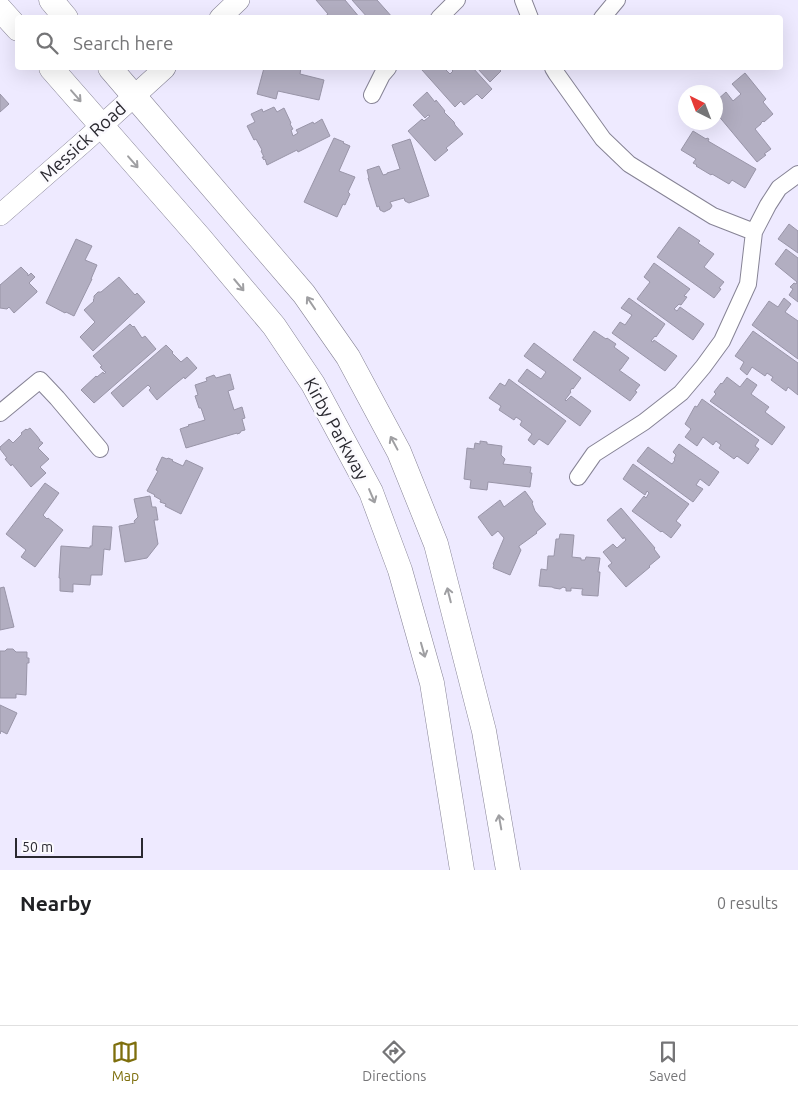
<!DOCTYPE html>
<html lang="en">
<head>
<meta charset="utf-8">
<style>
	:root { --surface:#fff; --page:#f2f2f2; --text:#202124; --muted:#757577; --line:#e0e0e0; --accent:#7e6f0d }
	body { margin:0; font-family:Ubuntu,sans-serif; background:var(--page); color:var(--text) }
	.compass { position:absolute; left:678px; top:85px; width:45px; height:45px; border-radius:50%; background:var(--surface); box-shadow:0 5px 20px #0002; rotate:318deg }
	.scale { position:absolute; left:15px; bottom:12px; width:128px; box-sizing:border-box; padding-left:5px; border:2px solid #2a2930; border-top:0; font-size:14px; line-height:18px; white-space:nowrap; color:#2a2930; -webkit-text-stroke:4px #fbfafe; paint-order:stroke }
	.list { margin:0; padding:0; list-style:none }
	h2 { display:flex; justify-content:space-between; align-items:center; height:65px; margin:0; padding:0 20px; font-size:21px }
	h2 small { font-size:16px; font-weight:400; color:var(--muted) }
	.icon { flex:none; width:28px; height:28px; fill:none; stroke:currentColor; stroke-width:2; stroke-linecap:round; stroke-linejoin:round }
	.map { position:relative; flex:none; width:798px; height:870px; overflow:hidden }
	.search { position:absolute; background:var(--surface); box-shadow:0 5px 20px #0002; left:15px; right:15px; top:15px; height:55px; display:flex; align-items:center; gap:12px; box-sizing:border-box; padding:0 18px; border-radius:5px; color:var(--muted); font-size:19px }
	.sheet { height:155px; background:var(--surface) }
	nav { display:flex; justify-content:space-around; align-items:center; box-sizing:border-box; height:70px; border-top:1px solid var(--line); background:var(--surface); font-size:14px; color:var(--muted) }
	nav a { display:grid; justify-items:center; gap:2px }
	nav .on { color:var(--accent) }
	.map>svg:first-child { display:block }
	.building { fill:#b2aec1; stroke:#9995a8 }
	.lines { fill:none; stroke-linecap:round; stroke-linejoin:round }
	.minor-casing { stroke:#868395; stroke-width:18 }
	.tertiary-casing { stroke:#868395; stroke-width:22 }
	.secondary-casing { stroke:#868395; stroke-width:25 }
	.minor { stroke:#fff; stroke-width:16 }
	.tertiary { stroke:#fff; stroke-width:21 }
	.secondary { stroke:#fff; stroke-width:24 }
	.oneway { stroke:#9f9fa2 }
	.labels { text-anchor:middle; stroke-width:5; stroke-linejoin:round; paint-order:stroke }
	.street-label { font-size:18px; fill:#2a2930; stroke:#fbfafe }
</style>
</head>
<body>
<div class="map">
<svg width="798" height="870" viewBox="0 0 798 870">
	<rect width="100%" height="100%" fill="#eeeaff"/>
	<path class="building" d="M316,0H345L360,18H323L328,14Z
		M352,0H377L393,18H368Z
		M264,68H301L300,74L324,80L319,100L278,91L276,99L257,94Z
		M425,68H444L450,74L453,71L452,70L454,68H473L492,89L482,99L477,94L464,105L461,101L455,107L422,70Z
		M477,68H498L501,71L490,82Z
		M745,73L766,99L763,102L773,114L764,122L763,121L761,123V124L755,129L771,149L764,154L766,155L757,162L717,114L719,110L716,106V101L726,92L733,101L741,94L732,84Z
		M427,92L435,102L436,100L445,111L444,112L454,122L455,125L463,134L446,148L448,150L435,161L408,131L422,119L424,121L430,116L428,115L425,118L413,105Z
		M0,94L9,104L0,112Z
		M274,107L277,112L284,108L291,123L290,124L293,129L291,130L293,136L298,133L296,130L313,122L314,124L322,119L330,136L298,152L297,150L267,165L265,159L264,160L262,157H264L261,151L262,150L256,139L254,140L247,126L255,122L251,114L262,109L263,112Z
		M693,131L706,139L707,138L709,139L708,141L756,169L745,188L732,180L729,184L712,174L711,175L696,166L697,165L693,163L696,159L681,150Z
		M334,138L344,142L343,143L350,146L339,171L355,177L348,192L350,194L345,205L343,204L337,217L304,202Z
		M410,139L429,196L409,203L405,201L404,198L390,202L392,206L390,209L384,212L380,210L379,206L377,207L368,178H369L367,170L379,166L383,175L387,174V173L400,169L392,145Z
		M789,224L798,231V253L778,239Z
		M679,227L700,241L698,243L714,254L704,267L724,282L719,288L721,289L714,298L657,257Z
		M76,239L92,246L85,260L97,265L91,279H92L74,316L66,312L65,313L46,303Z
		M786,249L798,258V302L789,295L793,289L790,287L794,283L796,284L797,282L775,264Z
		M654,263L690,289L684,296L687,297L681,305L679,304L674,309L677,311L680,307L704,324L693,340L637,299L650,282L644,277Z
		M21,267L28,274V276L31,273L35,277L29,283L37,291V292L14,313L9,307L7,309L0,308V285Z
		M119,277L135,295L137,293L145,302L93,351L80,337L95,322L84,310L94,301L93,300L94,299V296L98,292H101Z
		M629,298L665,324L656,337L655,336L651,341L653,342L654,340L677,356L665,371L612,333L620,322L625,325L632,315L621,308Z
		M784,298L791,304L785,312L798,321V359L752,325L769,301L778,307Z
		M130,324L133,327L134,326L142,338L145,336L156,349L94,403L81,390L96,376L97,377L103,372L104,374L106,372H105L100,367L102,366L93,356Z
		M594,331L606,339L607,338L616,344L614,347L629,358L621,369L619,370L640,385L635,391L637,392L630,401L573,360Z
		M753,331L798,363V395L788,387L786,391L771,380L773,377L767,373L765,376L752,367L747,375L740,369L744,362L735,356Z
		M534,343L581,378L573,389L572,388L570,391L571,392L565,400L566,401L571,396L591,411L580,426L518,381L527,369L541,379L546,372L524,356Z
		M166,345L173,352L172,353L181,362L187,357L197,368L185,379L184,377L173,386L157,400L149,390L151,388L148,385L123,407L111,393Z
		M230,374L234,389L228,391L234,410L242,407L245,418L242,419L245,430L241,431L240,433L237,434V433L186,448L180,429L189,426L188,425L205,420L201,408H199L195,396L198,395L195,385L207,381L206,378L214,375L216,378Z
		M727,377L740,387L747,378L757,385L751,394L769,407L765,412L785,427L772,445L710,401L716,394L714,392L721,383L722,384Z
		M509,379L566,421L548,445L539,439L534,445L528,440L532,434L520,425L522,421L516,417L514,420L499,410L501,406L489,398L500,383L505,386Z
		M702,399L759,440L755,446L759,449L748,464L737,456L734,459L719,448L721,445L716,441L713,445L703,437L697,446L685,437L691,429L685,424L695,406L697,407Z
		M30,428L37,436L40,440H39L43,443L38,448L49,459L40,467L46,473L31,487L12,464L11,466L5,459L7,458L0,449V447L9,439L13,443L22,434L21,433L26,429L27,430Z
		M480,441L487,442V444L502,446L501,455L505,459L503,464L531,467L530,473H532L530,487L488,482L487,490L470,488L471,480L464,479L467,448L474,449L475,443L480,444Z
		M679,444L719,472L709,486L700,479L696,485L703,489L693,502L637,461L648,447L672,464L675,460L674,459L676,455L673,452Z
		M162,457L167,459L168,458L173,460L172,461L183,466L186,460L203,468L181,514L165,506L166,504L160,502L161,500L154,496L155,495L147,491L158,471L156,470Z
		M633,464L689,504L676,521L681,525L671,538L662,531L661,532L632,511L644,496L646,498L649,493L647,491L645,495L623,479Z
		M45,483L59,493L43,515L47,519L48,518L63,530L35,567L21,557L26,550L6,534Z
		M525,491L533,502L532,503L535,511L546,524L536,532L537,533L519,546V547L521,550L510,575L493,568L494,565L493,564L504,538L498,531L492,536L478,517L500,500L504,507Z
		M150,496L152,507H156L158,520H154L158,544L147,558L125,562L119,526L135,523L134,521L138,517L134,499Z
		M621,508L655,548L654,549L660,557L649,566L650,567L626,587L608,566L612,563L603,552L613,544L617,548L626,540L624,537L623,539L607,520Z
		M93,526L112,527L110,550L104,549L102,575H91L90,585L73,584V592L60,591V578H59L61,546L90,548V546H92Z
		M560,534L574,535L572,557L581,558V560H585L586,557L600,558L598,572H600L598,596L582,595V591L583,589L571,588V591H566V588L563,587L560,589L554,588L552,587L539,586L541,569L547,570L548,556H554L556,539H559Z
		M4,587L14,627L0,630V588Z
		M7,649H13L16,652H27V658H29V663H27L26,695L16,694V698H0V651H5Z
		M0,705L17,713L7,734L1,731L0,734Z"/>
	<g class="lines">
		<defs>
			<path id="minor" d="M523,0L530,18
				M439,18L457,0
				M602,18L617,0
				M553,68L556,73L603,139L629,164L713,216L754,232
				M372,95L382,75L388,68
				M0,413L40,380L57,398L100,449
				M578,477L594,454L644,422L681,393L703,367L722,341L748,284L754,232L768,205L779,188L798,174"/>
			<path id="tertiary" d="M220,18L239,0
				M0,215L87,139L165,68"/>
			<path id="secondary" d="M51,0L66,18
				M0,9L18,29
				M51,68L200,238L274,326L313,384L371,492L400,570L432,683L462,870
				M110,68L304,294L348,357L399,452L436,544L484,731L508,870"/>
		</defs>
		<use href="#minor" class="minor-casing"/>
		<use href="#tertiary" class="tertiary-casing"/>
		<use href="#secondary" class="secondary-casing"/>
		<use href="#minor" class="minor"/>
		<use href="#tertiary" class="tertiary"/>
		<use href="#secondary" class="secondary"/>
	</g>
	<defs><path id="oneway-shaft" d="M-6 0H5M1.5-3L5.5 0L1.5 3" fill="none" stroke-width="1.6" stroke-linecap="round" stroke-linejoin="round" transform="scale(1.25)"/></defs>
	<g class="oneway">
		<use href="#oneway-shaft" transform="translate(76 96) rotate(49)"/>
		<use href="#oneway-shaft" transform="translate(133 162) rotate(49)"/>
		<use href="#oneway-shaft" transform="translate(239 285) rotate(50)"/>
		<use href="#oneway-shaft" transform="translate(311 303) rotate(-124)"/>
		<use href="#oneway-shaft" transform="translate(394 443) rotate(-118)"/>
		<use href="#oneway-shaft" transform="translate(372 496) rotate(67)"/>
		<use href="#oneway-shaft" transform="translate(449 595) rotate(-104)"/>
		<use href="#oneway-shaft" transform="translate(423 650) rotate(74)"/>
		<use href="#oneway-shaft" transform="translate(500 822) rotate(-100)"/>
	</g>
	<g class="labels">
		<g class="street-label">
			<text transform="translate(83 142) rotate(-42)" y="6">Messick Road</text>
			<text transform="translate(336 429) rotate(61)" y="6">Kirby Parkway</text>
		</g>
	</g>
</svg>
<svg class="compass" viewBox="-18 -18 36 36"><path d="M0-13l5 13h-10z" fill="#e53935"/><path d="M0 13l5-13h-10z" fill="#757577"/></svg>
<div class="scale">50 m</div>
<div class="search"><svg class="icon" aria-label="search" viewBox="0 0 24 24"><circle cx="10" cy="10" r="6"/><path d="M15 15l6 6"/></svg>Search here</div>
</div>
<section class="sheet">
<h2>Nearby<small>0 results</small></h2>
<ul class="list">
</ul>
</section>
<nav>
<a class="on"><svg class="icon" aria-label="map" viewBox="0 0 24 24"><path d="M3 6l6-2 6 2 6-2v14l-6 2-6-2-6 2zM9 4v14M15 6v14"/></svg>Map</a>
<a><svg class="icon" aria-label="directions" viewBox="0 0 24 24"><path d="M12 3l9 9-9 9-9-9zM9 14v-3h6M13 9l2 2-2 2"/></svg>Directions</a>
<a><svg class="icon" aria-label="saved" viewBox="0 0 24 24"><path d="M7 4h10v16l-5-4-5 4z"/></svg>Saved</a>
</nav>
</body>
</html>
